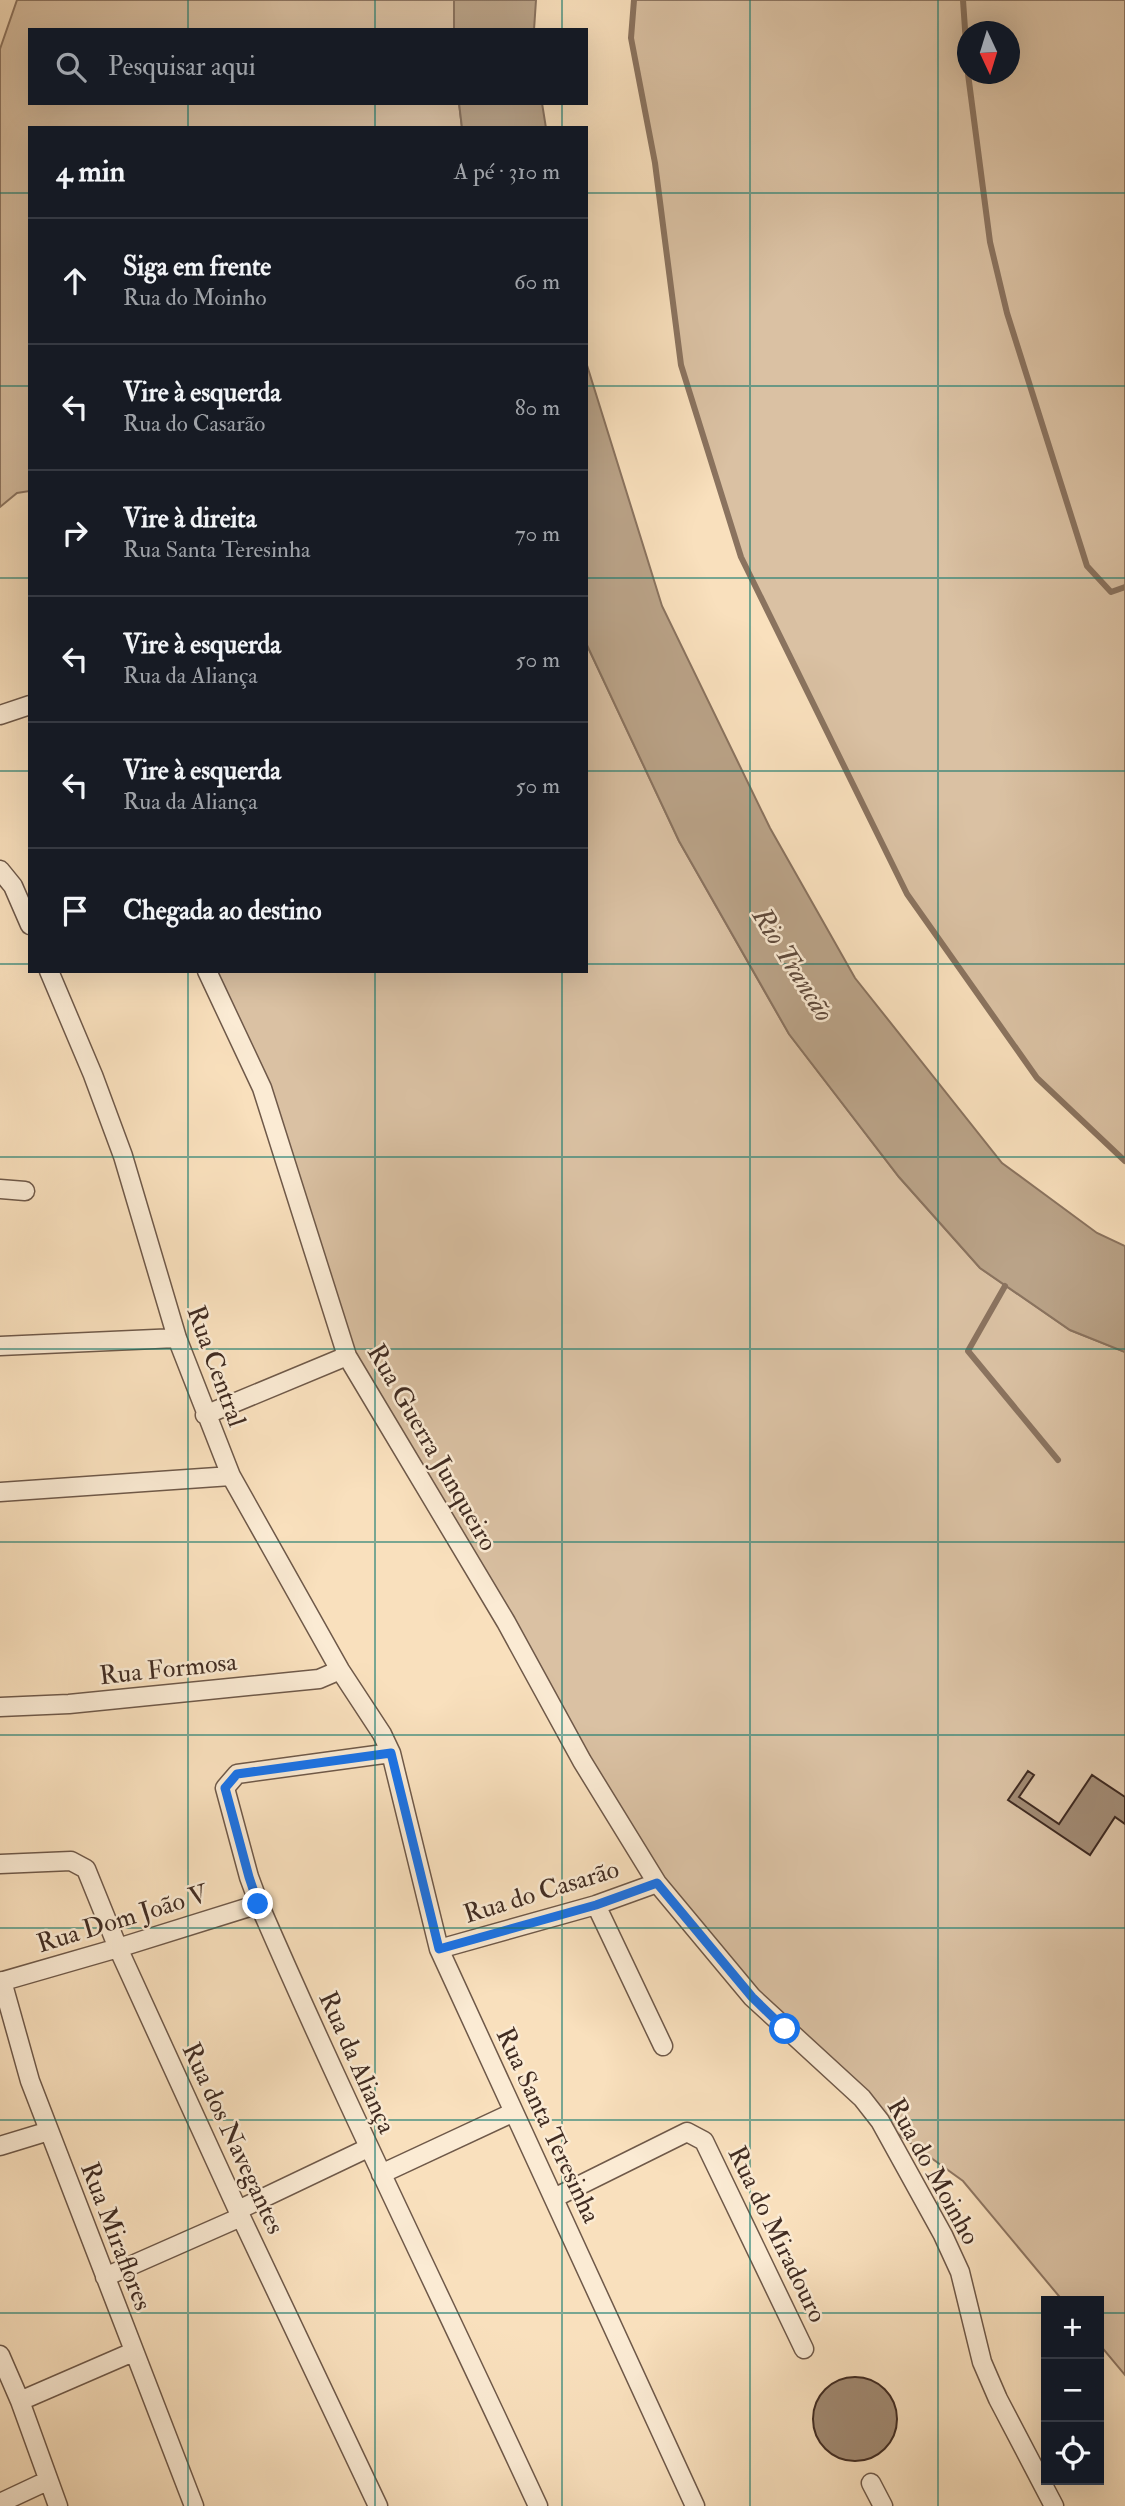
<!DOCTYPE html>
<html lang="pt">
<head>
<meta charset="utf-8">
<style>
	:root { --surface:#171b24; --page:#20242c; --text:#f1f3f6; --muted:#9ea1a6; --line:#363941 }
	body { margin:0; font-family:"IM FELL Double Pica",serif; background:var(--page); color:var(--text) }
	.controls { position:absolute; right:21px; bottom:21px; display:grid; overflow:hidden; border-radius:0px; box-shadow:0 7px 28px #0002 }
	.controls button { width:63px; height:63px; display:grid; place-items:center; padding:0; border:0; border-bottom:2px solid var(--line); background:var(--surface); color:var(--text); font:35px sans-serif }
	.compass { position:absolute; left:957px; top:21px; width:63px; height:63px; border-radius:50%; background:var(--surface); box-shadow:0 7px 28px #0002; rotate:176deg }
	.stop { position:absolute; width:21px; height:21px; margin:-16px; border:5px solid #1a73e8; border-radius:50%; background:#fff }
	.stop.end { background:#1a73e8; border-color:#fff; box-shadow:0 2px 7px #0008 }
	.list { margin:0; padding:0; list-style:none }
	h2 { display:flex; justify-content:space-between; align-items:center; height:91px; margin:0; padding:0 28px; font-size:30px }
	h2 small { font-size:23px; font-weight:400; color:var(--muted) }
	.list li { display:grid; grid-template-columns:46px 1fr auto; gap:21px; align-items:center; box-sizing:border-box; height:126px; padding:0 28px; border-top:2px solid var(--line) }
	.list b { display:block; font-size:26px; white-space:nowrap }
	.list p { margin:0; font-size:23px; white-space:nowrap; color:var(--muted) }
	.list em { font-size:23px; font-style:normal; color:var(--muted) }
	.icon { flex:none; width:38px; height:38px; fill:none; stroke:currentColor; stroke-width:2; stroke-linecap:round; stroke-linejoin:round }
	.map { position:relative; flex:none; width:1125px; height:2506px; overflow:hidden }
	.search { position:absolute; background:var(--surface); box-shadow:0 7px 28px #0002; left:28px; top:28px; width:560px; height:77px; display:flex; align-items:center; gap:18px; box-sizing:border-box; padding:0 24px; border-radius:0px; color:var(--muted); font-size:26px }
	.panel { position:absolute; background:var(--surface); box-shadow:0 7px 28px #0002; left:28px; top:126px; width:560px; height:847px; border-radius:0px }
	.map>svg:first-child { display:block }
	.green { fill:#dac1a3; stroke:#8e7662; stroke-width:2; fill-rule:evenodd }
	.water { fill:#baa388; stroke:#8a735f; stroke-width:2 }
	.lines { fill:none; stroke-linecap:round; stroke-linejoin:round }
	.stream { stroke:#8a735f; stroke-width:6 }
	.building { fill:#a18a73; stroke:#412c22; stroke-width:2 }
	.minor-casing { stroke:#6f5949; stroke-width:21 }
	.minor { stroke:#fbebd4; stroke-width:18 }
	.route { stroke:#1a73e8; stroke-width:9 }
	.grid { fill:none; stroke:#0f766e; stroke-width:2; stroke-opacity:0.55 }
	.labels { text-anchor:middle; stroke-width:5; stroke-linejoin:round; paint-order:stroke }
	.street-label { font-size:26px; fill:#412c22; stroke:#fbebd4 }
	.water-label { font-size:28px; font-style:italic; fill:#5f4a3c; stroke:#fbebd4 }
</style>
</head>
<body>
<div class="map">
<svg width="1125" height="2506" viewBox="0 0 1125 2506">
	<rect width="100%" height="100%" fill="#f9e0bd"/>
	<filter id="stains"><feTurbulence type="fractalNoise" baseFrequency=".00286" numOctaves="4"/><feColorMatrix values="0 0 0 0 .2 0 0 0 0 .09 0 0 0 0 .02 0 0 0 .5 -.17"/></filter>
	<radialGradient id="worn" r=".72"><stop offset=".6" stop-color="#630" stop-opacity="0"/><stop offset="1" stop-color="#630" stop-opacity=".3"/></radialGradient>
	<path class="green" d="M17,0H454V30H30V103H459L462,128H30V491L17,493L0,507V49Z
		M634,0H1125V1161L1037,1078L907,894L741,557L681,365L655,163L631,38ZM968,32H1010V74H968Z
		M586,643L679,841L789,1034L899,1177L980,1268L1070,1330L1125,1352V2375L1099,2344V2301H1063L963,2181L880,2121L785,2029L657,1883L347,1356L262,1088L207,971H586Z"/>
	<path class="water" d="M454,0H536L534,30H454Z
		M459,103H542L546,128H462Z
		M586,362L662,606L770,828L855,978L1002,1163L1097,1233L1125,1246V1352L1070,1330L980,1268L899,1177L789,1034L679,841L586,643Z"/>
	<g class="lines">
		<path class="stream" d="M634,0L631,38L655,163L681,365L741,557L907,894L1037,1078L1125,1161
			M963,0L968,73
			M968,74L990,242L1007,313L1087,566L1111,592L1125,587
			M1005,1286L968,1351L1058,1460"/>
	</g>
	<path class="building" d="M1028,1771L1034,1775L1019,1797L1059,1824L1092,1775L1125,1797V1824L1115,1817L1090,1855L1008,1800Z
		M813 2419a42 42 0 1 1 84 0a42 42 0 1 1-84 0Z"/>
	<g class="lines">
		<defs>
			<path id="minor" d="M0,715L30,705
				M0,870L13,886L30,925
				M49,971L93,1075L123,1156L177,1338L231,1476L340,1670L382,1734L391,1753L439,1949L695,2506
				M207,971L262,1088L347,1356L506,1622L582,1761L657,1883L752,1997L862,2098L880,2121L943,2235L960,2272L982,2362L998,2399L1054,2506
				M0,1189L25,1191
				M0,1346L177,1338
				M205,1415L347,1356
				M0,1492L231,1476
				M0,1707L69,1704L319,1679L340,1670
				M391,1753L237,1774L225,1788L249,1877L259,1904C347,2107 445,2305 538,2506
				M0,1864L71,1861L86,1869L118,1948L241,2217L378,2506
				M596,1905L663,2046
				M439,1949L596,1905L657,1883
				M2,1981L30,2081L194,2506
				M0,1982L118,1948L259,1904
				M0,2146L49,2131
				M381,2174L512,2113
				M554,2198L687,2132L704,2141L804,2349
				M238,2210L368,2148
				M105,2277L241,2217
				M0,2355L20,2401L58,2506
				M20,2401L133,2352
				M871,2483L883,2506
				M0,2503L47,2481"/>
		</defs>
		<use href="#minor" class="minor-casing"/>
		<use href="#minor" class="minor"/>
	</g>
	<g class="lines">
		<path class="route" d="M258,1904L249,1877L225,1788L237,1774L391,1753L439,1949L596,1905L657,1883L752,1997L785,2029"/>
	</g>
	<path class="grid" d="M188,0V30M375,0V30M562,0V30M750,0V2506M938,0V2506M188,103V128M375,103V128M562,103V128M0,193H30M586,193H1125M0,386H30M586,386H1125M0,578H30M586,578H1125M0,771H30M586,771H1125M0,964H30M586,964H1125M188,971V2506M375,971V2506M562,971V2506M0,1157H1125M0,1349H1125M0,1542H1125M0,1735H1125M0,1928H1125M0,2120H1125M0,2313H1046M1099,2313H1125"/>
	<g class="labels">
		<g class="street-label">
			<text transform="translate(217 1366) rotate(70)" y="9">Rua Central</text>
			<text transform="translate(433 1447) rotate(60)" y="9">Rua Guerra Junqueiro</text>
			<text transform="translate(168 1668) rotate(-6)" y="9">Rua Formosa</text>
			<text transform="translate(541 1891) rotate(-17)" y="9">Rua do Casarão</text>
			<text transform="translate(122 1918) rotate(-17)" y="9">Rua Dom João V</text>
			<text transform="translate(358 2062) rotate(66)" y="9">Rua da Aliança</text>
			<text transform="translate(549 2125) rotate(65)" y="9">Rua Santa Teresinha</text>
			<text transform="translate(234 2138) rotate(65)" y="9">Rua dos Navegantes</text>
			<text transform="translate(934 2171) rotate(61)" y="9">Rua do Moinho</text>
			<text transform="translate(778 2234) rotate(64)" y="9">Rua do Miradouro</text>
			<text transform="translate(117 2236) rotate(69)" y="9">Rua Miraflores</text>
		</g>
		<g class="water-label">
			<text transform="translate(794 964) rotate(58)" y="10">Rio Trancão</text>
		</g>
	</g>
	<rect width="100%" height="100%" filter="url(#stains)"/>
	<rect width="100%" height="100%" fill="url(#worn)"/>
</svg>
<div class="controls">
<button>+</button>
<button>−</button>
<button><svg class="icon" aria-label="locate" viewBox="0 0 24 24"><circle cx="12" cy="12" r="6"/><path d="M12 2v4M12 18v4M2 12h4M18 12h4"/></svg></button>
</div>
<svg class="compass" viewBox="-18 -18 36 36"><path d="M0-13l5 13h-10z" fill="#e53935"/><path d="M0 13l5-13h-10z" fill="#9ea1a6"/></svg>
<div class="stop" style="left:785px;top:2029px"></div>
<div class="stop end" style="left:258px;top:1904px"></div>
<div class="search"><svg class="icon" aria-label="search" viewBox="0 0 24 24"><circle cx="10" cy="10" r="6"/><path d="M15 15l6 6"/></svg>Pesquisar aqui</div>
<section class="panel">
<h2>4 min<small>A pé · 310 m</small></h2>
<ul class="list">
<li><svg class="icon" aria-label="ahead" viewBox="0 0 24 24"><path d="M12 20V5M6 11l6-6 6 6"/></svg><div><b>Siga em frente</b><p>Rua do Moinho</p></div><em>60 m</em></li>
<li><svg class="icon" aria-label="left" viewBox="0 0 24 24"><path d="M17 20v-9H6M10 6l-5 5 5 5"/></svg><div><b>Vire à esquerda</b><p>Rua do Casarão</p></div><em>80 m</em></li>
<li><svg class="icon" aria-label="right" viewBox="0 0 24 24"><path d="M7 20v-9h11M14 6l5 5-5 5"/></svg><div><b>Vire à direita</b><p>Rua Santa Teresinha</p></div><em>70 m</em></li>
<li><svg class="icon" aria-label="left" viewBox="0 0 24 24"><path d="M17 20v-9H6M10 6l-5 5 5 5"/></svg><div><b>Vire à esquerda</b><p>Rua da Aliança</p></div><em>50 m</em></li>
<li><svg class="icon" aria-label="left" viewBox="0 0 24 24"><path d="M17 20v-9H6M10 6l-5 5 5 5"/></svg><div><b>Vire à esquerda</b><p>Rua da Aliança</p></div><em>50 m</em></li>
<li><svg class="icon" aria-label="arrive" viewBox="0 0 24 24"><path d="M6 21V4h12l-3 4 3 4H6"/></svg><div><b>Chegada ao destino</b></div></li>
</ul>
</section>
</div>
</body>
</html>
